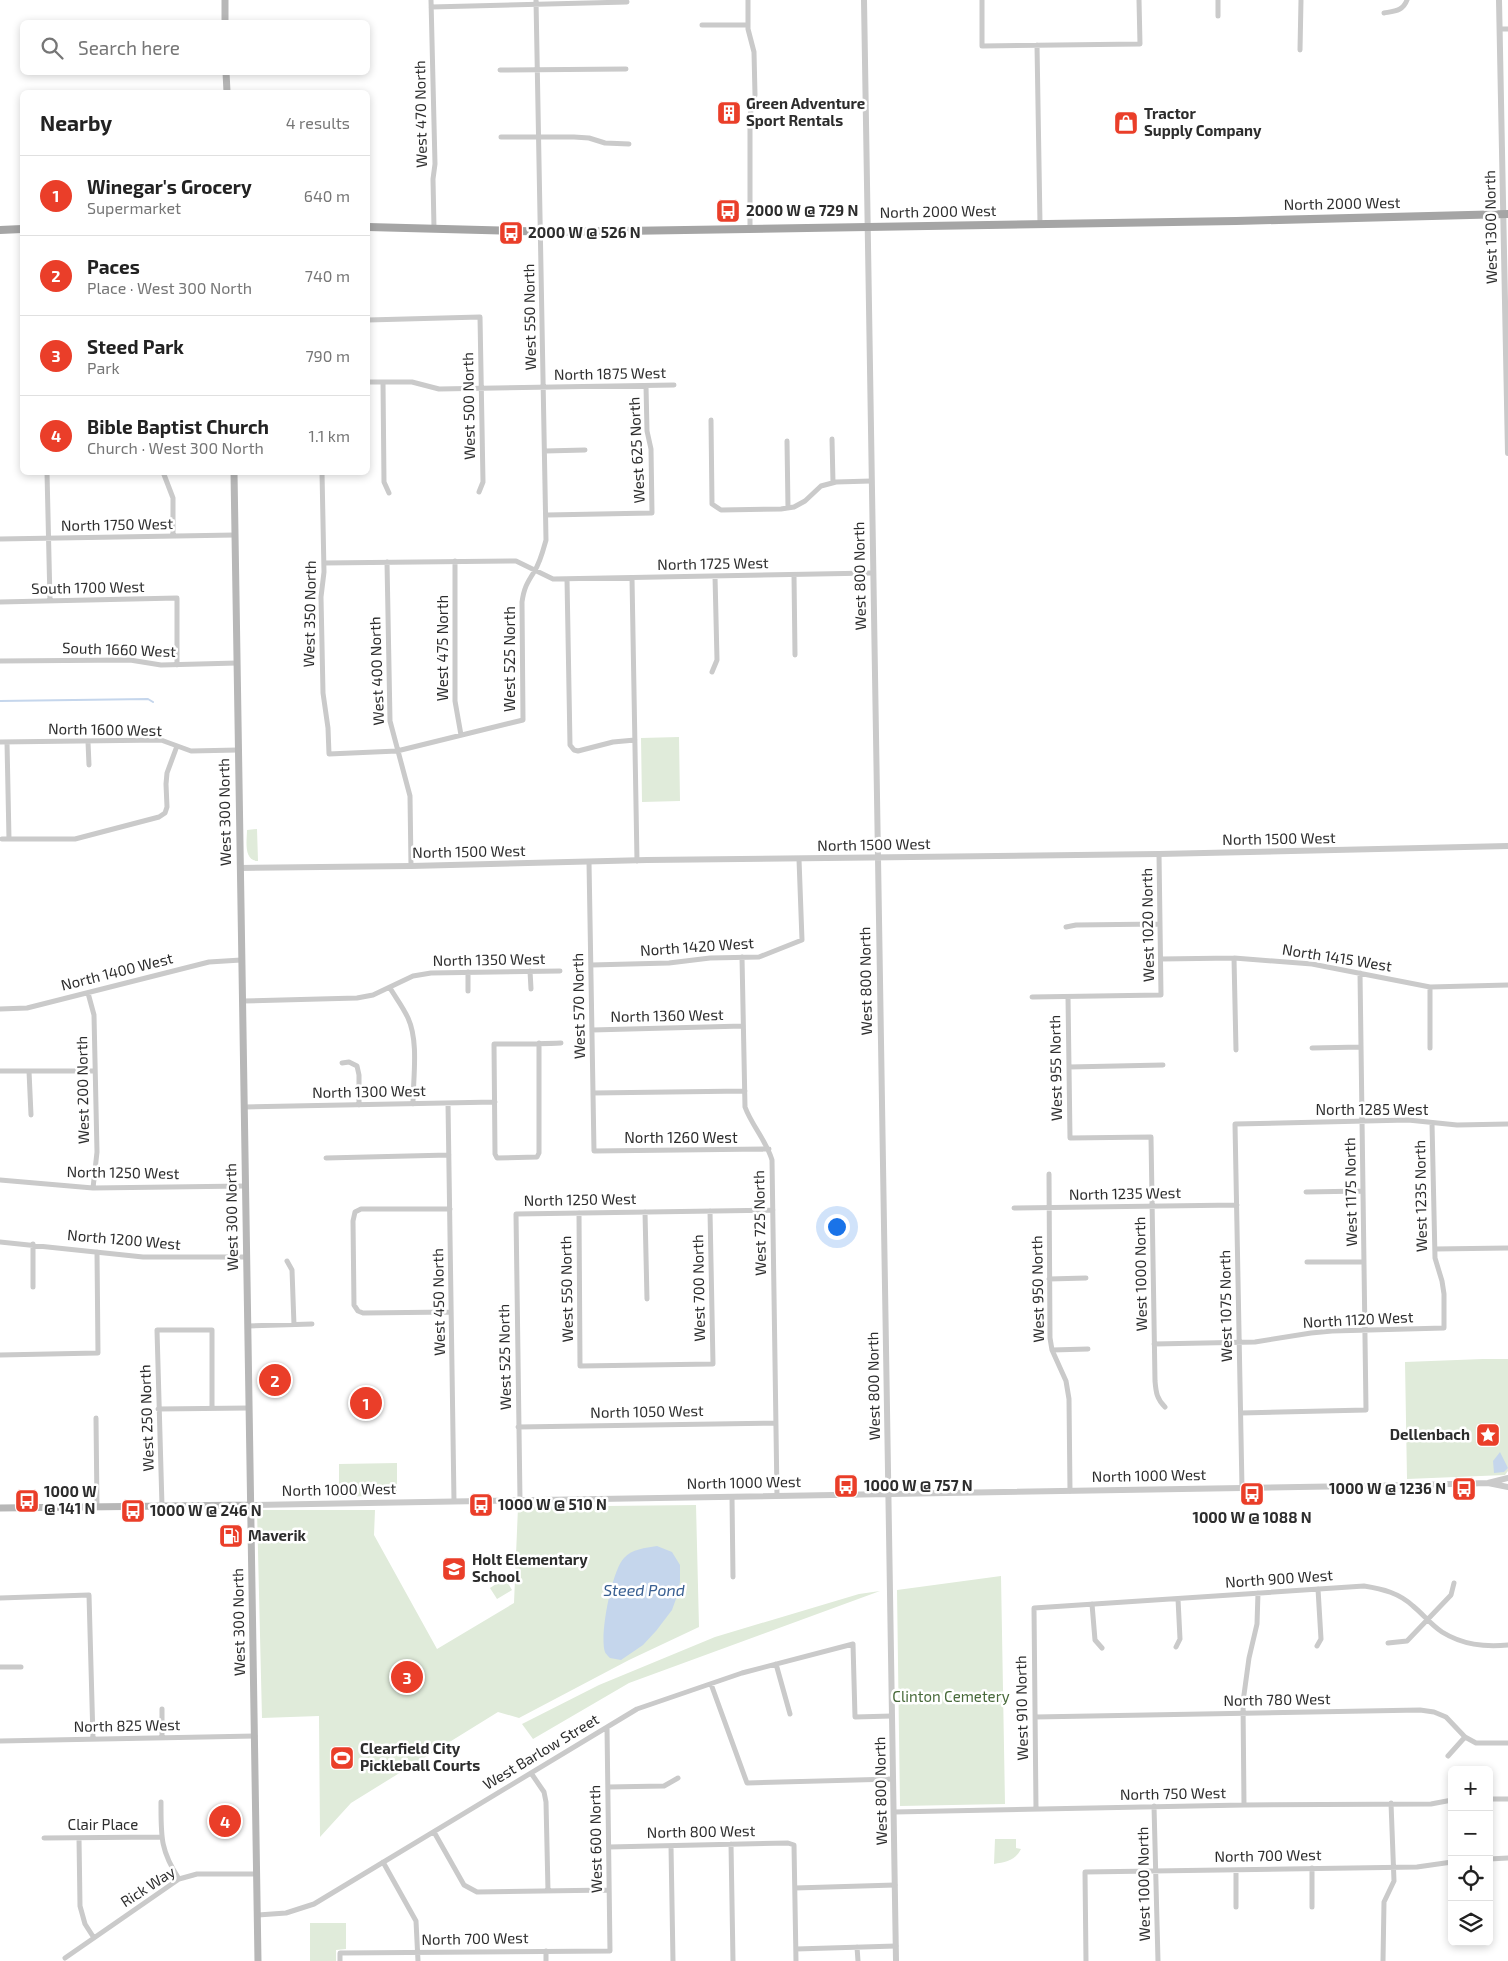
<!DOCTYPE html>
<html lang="en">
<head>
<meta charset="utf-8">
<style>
	:root { --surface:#fff; --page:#f6f6f6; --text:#222; --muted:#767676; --line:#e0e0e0; --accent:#ea3e29 }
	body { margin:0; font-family:"Exo 2",sans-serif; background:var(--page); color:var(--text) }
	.controls { position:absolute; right:15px; bottom:15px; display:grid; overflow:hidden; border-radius:8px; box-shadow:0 2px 8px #0003 }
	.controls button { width:45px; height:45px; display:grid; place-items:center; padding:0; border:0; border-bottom:1px solid var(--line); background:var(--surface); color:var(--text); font:25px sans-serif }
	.you { position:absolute; left:836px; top:1226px; width:18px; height:18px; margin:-12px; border:4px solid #fff; border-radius:50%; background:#1a73e8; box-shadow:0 0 0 8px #1a73e833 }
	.badge { display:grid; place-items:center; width:32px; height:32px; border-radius:50%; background:var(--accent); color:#fff; font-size:16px; font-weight:700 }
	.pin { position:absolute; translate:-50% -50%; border:2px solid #fff; box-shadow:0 1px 5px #0006 }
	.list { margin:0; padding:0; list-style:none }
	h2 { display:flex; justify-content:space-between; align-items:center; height:65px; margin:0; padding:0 20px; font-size:21px }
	h2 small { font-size:16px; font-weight:400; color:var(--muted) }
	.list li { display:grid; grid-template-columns:32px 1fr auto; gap:15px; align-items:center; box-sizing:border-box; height:80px; padding:0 20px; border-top:1px solid var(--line) }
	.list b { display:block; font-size:19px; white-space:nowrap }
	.list p { margin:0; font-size:16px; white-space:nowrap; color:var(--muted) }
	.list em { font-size:16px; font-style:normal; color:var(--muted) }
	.icon { flex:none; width:28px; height:28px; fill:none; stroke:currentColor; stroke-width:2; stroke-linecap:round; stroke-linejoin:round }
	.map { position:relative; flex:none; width:1508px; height:1961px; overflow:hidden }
	.search { position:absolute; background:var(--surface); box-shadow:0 2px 8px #0003; left:20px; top:20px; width:350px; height:55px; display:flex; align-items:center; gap:12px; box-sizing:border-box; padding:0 18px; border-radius:8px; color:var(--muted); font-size:19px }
	.panel { position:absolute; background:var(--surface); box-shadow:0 2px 8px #0003; left:20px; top:90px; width:350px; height:385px; border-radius:8px }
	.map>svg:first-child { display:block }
	.green { fill:#e0ebda }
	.water { fill:#c5d6ec }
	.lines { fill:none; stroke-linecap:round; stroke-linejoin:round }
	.stream { stroke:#c5d6ec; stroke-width:2 }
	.minor { stroke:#cacaca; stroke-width:5 }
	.tertiary { stroke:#cacaca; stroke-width:6 }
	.secondary { stroke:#b7b7b7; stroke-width:7 }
	.primary { stroke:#a5a5a5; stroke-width:8 }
	.labels { text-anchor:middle; stroke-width:5; stroke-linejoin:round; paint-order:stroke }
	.poi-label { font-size:15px; font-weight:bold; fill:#2d2d2d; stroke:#fff; text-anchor:start }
	.street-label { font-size:15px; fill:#2d2d2d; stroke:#fff }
	.park-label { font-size:15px; fill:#476939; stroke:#fff }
	.water-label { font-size:16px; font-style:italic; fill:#395f91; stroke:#fff }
</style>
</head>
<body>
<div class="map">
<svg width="1508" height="1961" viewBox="0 0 1508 1961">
	<rect width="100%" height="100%" fill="#fff"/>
	<path class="green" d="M679,737L680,801L642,802L641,738Z
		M257,829L258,861C243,861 247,840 247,830Z
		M1483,1359H1508V1471L1505,1475L1407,1479L1405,1362Z
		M397,1463V1495L339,1497V1464Z
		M696,1505L699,1627L629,1660L519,1718L498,1712L351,1803L320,1837L319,1716L262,1718L257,1510H375L374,1535L437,1649L514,1603L518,1507Z
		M1001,1576L1005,1804L900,1806L897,1590Z
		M505,1578L512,1590L497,1599L490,1588Z
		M880,1591L629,1683L533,1739L522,1724L599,1685L715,1637L859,1594Z
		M995,1839H1016V1848L1021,1849C1015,1861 1006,1862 994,1864Z
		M346,1923V1949L336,1950V1961H310V1923Z"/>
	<path class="water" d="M1500,1452L1508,1468L1504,1472L1494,1473L1493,1461Z
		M657,1546L672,1552L680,1565V1582L677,1596L672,1610L656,1631L643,1645L621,1660L610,1658C609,1657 605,1653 605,1652C599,1636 612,1570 624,1558C632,1549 645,1548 657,1546Z"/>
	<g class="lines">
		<path class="stream" d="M0,701L148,699L153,702"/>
		<path class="minor" d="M431,0L435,164L433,179L434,228
			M748,0V29L754,52L755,95L750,115V229
			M982,0V46L1140,44L1139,0
			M431,7L627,2
			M1384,13C1395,11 1403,11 1407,0
			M1218,16V0
			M702,25H748
			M1500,29H1508
			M1037,45L1040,224
			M1300,50L1301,0
			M500,70L626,69
			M501,137H574L589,138L605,143L629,144
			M368,320L480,317L483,482L479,492
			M368,382H412L439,389L674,385
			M383,382L384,482L389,493
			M711,420L712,504L721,510L781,509L794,507L805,501L821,486L836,482L871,481
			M832,439L833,483
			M787,441L788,508
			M545,451L585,450
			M47,472L50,601
			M163,472L173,498V536
			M322,472L324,572L321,597L323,693L328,728L329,754L397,751L523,720L522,602C524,588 527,583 534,572C540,563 543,551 546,540L536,0
			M547,515L652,513L651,449L647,431L646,386
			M0,539L235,535
			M455,561V701L461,735
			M387,562L390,721L410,796L411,866
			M324,563L516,561L553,579L872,573
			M794,575L795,655
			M632,578L637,861
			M567,579L570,745L574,750L578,751L613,742L635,740
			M0,602L177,598V665
			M0,661L130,660L161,665L237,663
			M712,672L717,660L715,576
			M0,742L161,740L191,751L238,750
			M7,742L9,839
			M88,742L89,765
			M2,839H75L159,817L165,813L167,807L166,784L167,773L177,746
			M589,862L594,1151L769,1149
			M1066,927L1076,925L1160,924
			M742,957L745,1107C752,1126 766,1140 772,1160L777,1496
			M1234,958L1236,1050
			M1161,959L1234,958L1312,964L1430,987L1508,985
			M591,965L669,963L710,958L759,957L802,940L799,859
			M530,971L531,989
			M468,972V991
			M1430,987V1048
			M390,988C396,998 403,1007 408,1018C419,1042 413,1078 413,1104
			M88,993L94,1015L97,1152L93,1188
			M1032,997L1161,995L1159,854
			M1068,997L1070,1138L1151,1137L1155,1381C1156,1393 1157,1399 1165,1407
			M242,1001L357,998L373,995L413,976L431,973L560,971
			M0,1009L27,1008L209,962L241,960
			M592,1030L743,1026
			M539,1043V1153L537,1157L497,1158L495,1154L494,1044C516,1044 539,1044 561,1043
			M1312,1048L1361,1047
			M342,1063L349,1062L357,1066L359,1075V1105
			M1069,1067L1163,1065
			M0,1071H95
			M29,1071L31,1115
			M593,1093L745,1091
			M448,1103L454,1501
			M244,1107L495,1102
			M326,1158L449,1155
			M1049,1174L1050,1338L1052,1350L1066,1381L1069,1399L1070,1491
			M0,1180L93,1188L245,1186
			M1306,1192L1363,1191
			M1014,1208L1237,1205
			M450,1209H361L355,1212L353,1221L354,1305L358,1311L363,1313L451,1312
			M645,1212L647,1299
			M579,1213L580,1366L713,1364L710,1211
			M0,1242L143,1257H247
			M33,1244V1287
			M1435,1249L1508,1248
			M287,1261L292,1270L294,1325
			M1307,1262H1364
			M1049,1279L1086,1278
			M248,1326L312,1324
			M1154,1344L1255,1342L1311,1333L1332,1331L1444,1328V1294L1442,1281L1435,1258L1432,1123
			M1052,1350L1088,1349
			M0,1355L98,1353L97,1252
			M158,1409L249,1408
			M1241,1413L1366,1410L1360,973
			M96,1418L97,1507
			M518,1427L776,1423
			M1242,1488L1235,1124L1408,1120L1457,1125L1508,1124
			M732,1497L733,1577
			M520,1500L516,1214L773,1210
			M162,1506L157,1330H212V1408
			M0,1598L89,1595L93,1739
			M1092,1604L1095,1640L1102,1648
			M1388,1643L1407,1641L1451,1595L1454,1583
			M1317,1646L1321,1639L1318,1589
			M1176,1647L1180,1639L1178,1599
			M776,1664L790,1714
			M0,1667H21
			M711,1684L747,1783L893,1779
			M162,1709V1738
			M1035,1717L1420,1710L1434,1712L1446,1717L1465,1737L1476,1743H1508
			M0,1741L255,1736
			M1448,1756L1465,1737
			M531,1773L544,1792L546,1802L548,1891
			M608,1787L664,1786L678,1778
			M1489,1799H1508
			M161,1802C161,1836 160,1850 179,1879
			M1244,1805L1243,1702L1249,1658L1257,1624L1258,1593
			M1154,1806L1158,1961
			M1036,1809L1034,1608L1364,1586C1383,1589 1399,1593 1413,1606C1423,1614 1431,1625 1442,1632C1463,1645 1484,1647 1508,1645
			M894,1812L1244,1805L1431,1804L1452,1800
			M434,1832L464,1885L477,1892L609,1890
			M44,1838L161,1837
			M79,1838L80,1906L85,1924L94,1938
			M731,1844L733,1961
			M671,1846L673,1961
			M609,1847L788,1843L794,1845L796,1961
			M1489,1859L1508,1858
			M383,1862L416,1921L418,1961
			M1312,1868V1907
			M1236,1870V1907
			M795,1888L895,1885
			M258,1915L286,1913L314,1904L637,1709L742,1673L853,1644L855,1717L892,1716
			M857,1947L858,1961
			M796,1949L896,1946
			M546,1951V1961
			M65,1958L179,1879L197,1874H257
			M340,1961V1953L610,1951L607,1727
			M1086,1961L1085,1872L1417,1867L1452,1862
			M1383,1961L1384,1902L1394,1881L1391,1803"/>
		<path class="tertiary" d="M864,0L896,1961
			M1499,0L1508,453
			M240,868L411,866L647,860L1159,854L1508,846
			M1488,1483L1508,1487
			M251,1505L1415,1485L1488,1483L1508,1478"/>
		<path class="secondary" d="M225,0V22
			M226,72L227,92
			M234,472L258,1961
			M0,1508L251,1505"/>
		<path class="primary" d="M368,227L559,232L1236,221L1508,214
			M0,230L22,229"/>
	</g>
	<defs>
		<symbol id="building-square" viewBox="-11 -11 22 22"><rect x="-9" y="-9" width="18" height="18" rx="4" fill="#ea3e29" stroke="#fff"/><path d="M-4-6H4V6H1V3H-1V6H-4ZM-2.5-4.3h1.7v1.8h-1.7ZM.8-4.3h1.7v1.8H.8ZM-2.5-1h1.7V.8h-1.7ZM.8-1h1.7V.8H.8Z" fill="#fff"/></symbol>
		<symbol id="shop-square" viewBox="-11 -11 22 22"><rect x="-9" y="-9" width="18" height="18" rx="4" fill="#ea3e29" stroke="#fff"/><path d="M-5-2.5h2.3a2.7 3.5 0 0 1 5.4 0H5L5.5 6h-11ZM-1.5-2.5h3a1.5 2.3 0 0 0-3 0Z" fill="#fff"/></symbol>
		<symbol id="bus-square" viewBox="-11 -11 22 22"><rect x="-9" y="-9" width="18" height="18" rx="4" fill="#ea3e29" stroke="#fff"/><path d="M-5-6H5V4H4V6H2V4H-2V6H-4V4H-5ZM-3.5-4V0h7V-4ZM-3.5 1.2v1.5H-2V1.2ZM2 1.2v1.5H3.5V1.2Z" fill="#fff"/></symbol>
		<symbol id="sight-square" viewBox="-11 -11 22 22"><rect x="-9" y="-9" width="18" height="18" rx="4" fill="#ea3e29" stroke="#fff"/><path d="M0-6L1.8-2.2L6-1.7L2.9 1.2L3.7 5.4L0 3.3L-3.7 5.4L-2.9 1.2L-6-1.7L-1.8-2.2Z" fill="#fff"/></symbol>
		<symbol id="fuel-square" viewBox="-11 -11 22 22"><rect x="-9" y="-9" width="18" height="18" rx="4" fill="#ea3e29" stroke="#fff"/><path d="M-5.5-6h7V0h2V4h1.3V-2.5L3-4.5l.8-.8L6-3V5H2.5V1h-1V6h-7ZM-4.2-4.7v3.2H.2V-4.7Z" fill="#fff"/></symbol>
		<symbol id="school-square" viewBox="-11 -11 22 22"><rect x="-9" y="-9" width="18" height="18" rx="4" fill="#ea3e29" stroke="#fff"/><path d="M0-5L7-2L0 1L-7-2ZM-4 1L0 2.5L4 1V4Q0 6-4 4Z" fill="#fff"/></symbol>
		<symbol id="stadium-square" viewBox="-11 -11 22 22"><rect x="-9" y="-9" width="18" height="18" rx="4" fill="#ea3e29" stroke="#fff"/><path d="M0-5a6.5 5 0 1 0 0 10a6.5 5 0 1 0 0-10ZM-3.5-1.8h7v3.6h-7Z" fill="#fff"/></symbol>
	</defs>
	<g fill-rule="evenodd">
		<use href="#building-square" x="715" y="99" width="28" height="28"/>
		<use href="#shop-square" x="1112" y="109" width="28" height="28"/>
		<use href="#bus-square" x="714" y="197" width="28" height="28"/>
		<use href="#bus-square" x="497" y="219" width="28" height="28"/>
		<use href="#sight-square" x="1474" y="1421" width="28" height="28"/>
		<use href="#bus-square" x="832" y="1472" width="28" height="28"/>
		<use href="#bus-square" x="1450" y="1475" width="28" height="28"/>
		<use href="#bus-square" x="1238" y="1480" width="28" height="28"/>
		<use href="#bus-square" x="13" y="1487" width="28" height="28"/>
		<use href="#bus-square" x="467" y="1491" width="28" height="28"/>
		<use href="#bus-square" x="119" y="1497" width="28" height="28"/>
		<use href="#fuel-square" x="217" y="1522" width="28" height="28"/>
		<use href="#school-square" x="440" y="1555" width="28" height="28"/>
		<use href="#stadium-square" x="328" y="1744" width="28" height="28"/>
	</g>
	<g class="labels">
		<g class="poi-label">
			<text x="746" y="109">Green Adventure<tspan x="746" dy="17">Sport Rentals</tspan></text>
			<text x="1144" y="119">Tractor<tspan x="1144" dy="17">Supply Company</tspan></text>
			<text x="746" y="216">2000 W @ 729 N</text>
			<text x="528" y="238">2000 W @ 526 N</text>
			<text x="1470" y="1440" text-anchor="end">Dellenbach</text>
			<text x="864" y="1491">1000 W @ 757 N</text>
			<text x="1446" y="1494" text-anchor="end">1000 W @ 1236 N</text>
			<text x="44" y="1497">1000 W<tspan x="44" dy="17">@ 141 N</tspan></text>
			<text x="498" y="1510">1000 W @ 510 N</text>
			<text x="150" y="1516">1000 W @ 246 N</text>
			<text x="1252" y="1523" text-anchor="middle">1000 W @ 1088 N</text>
			<text x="248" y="1541">Maverik</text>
			<text x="472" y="1565">Holt Elementary<tspan x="472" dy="17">School</tspan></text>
			<text x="360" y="1754">Clearfield City<tspan x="360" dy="17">Pickleball Courts</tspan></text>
		</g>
		<g class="street-label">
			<text transform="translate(421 114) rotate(-91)" y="5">West 470 North</text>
			<text transform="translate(1342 204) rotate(-1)" y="5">North 2000 West</text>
			<text transform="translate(938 212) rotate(-1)" y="5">North 2000 West</text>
			<text transform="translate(1491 227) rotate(-91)" y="5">West 1300 North</text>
			<text transform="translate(530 317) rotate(-91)" y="5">West 550 North</text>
			<text transform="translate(610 374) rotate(-1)" y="5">North 1875 West</text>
			<text transform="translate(469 406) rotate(-91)" y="5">West 500 North</text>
			<text transform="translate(637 450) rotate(-93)" y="5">West 625 North</text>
			<text transform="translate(117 525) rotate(-1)" y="5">North 1750 West</text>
			<text transform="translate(713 564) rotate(-1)" y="5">North 1725 West</text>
			<text transform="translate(860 576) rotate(-91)" y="5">West 800 North</text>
			<text transform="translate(88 588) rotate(-1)" y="5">South 1700 West</text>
			<text transform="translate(310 614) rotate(-89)" y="5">West 350 North</text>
			<text transform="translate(443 648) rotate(-90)" y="5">West 475 North</text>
			<text transform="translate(119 650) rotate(2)" y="5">South 1660 West</text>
			<text transform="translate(510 659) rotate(-90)" y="5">West 525 North</text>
			<text transform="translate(377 671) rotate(-92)" y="5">West 400 North</text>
			<text transform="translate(105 730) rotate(1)" y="5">North 1600 West</text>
			<text transform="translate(225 812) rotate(-91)" y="5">West 300 North</text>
			<text transform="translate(1279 839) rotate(-1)" y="5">North 1500 West</text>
			<text transform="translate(874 845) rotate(-1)" y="5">North 1500 West</text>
			<text transform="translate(469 852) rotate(-1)" y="5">North 1500 West</text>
			<text transform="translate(1148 925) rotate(-91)" y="5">West 1020 North</text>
			<text transform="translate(697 947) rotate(-4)" y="5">North 1420 West</text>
			<text transform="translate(1337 958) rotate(9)" y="5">North 1415 West</text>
			<text transform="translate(489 960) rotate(-1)" y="5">North 1350 West</text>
			<text transform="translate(117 972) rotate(-14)" y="5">North 1400 West</text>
			<text transform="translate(866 981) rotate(-91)" y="5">West 800 North</text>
			<text transform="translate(579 1006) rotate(-91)" y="5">West 570 North</text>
			<text transform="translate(667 1016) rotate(-1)" y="5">North 1360 West</text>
			<text transform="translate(1056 1068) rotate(-91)" y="5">West 955 North</text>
			<text transform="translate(83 1090) rotate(-91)" y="5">West 200 North</text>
			<text transform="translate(369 1092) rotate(-1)" y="5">North 1300 West</text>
			<text x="1372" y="1115">North 1285 West</text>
			<text x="681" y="1143">North 1260 West</text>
			<text transform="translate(123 1173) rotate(1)" y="5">North 1250 West</text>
			<text transform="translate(1351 1192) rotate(-91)" y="5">West 1175 North</text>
			<text transform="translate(1125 1194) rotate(-1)" y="5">North 1235 West</text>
			<text transform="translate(1421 1196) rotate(-91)" y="5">West 1235 North</text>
			<text transform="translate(580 1200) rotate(-1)" y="5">North 1250 West</text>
			<text transform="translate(232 1217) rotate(-91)" y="5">West 300 North</text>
			<text transform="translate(760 1223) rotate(-91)" y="5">West 725 North</text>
			<text transform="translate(124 1240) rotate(5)" y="5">North 1200 West</text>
			<text transform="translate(1141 1274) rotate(-91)" y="5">West 1000 North</text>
			<text transform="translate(699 1288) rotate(-91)" y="5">West 700 North</text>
			<text transform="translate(567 1289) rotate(-91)" y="5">West 550 North</text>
			<text transform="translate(1038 1289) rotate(-91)" y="5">West 950 North</text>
			<text transform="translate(439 1302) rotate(-91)" y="5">West 450 North</text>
			<text transform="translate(1226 1306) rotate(-91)" y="5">West 1075 North</text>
			<text transform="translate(1358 1320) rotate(-3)" y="5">North 1120 West</text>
			<text transform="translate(505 1357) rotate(-91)" y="5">West 525 North</text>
			<text transform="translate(874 1386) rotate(-91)" y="5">West 800 North</text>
			<text transform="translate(647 1412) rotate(-1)" y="5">North 1050 West</text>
			<text transform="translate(147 1418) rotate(-92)" y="5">West 250 North</text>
			<text transform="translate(1149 1476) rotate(-1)" y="5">North 1000 West</text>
			<text transform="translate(744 1483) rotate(-1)" y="5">North 1000 West</text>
			<text transform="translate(339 1490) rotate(-1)" y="5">North 1000 West</text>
			<text transform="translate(1279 1579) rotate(-4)" y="5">North 900 West</text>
			<text transform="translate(239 1622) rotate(-91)" y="5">West 300 North</text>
			<text transform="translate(1277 1700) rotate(-1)" y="5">North 780 West</text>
			<text transform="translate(1022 1708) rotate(-91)" y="5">West 910 North</text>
			<text transform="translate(127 1726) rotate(-1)" y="5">North 825 West</text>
			<text transform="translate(541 1752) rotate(-31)" y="5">West Barlow Street</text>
			<text transform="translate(881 1791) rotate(-91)" y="5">West 800 North</text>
			<text transform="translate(1173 1794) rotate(-1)" y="5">North 750 West</text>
			<text x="103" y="1830">Clair Place</text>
			<text transform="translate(701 1832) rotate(-1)" y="5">North 800 West</text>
			<text transform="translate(596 1839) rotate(-91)" y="5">West 600 North</text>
			<text transform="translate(1268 1856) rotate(-1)" y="5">North 700 West</text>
			<text transform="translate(1144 1884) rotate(-91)" y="5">West 1000 North</text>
			<text transform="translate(148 1887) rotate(-33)" y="5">Rick Way</text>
			<text transform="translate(475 1939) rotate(-1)" y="5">North 700 West</text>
		</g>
		<g class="park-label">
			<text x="951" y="1702">Clinton Cemetery</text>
		</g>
		<g class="water-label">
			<text x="644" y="1596">Steed Pond</text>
		</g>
	</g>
</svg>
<div class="controls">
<button>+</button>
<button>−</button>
<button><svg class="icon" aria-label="locate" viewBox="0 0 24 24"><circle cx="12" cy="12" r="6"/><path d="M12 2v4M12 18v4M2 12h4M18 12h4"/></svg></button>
<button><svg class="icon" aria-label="layers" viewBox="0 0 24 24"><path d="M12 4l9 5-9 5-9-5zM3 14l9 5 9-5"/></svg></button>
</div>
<div class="you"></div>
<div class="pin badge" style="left:366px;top:1403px">1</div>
<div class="pin badge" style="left:275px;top:1380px">2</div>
<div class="pin badge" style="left:407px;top:1677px">3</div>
<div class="pin badge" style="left:225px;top:1821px">4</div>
<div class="search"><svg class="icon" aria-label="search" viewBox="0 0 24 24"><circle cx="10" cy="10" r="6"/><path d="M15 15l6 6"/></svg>Search here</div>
<section class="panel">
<h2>Nearby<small>4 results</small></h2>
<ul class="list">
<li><span class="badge">1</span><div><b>Winegar's Grocery</b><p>Supermarket</p></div><em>640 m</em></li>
<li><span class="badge">2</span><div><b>Paces</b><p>Place · West 300 North</p></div><em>740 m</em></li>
<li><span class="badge">3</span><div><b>Steed Park</b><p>Park</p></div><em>790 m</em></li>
<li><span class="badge">4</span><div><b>Bible Baptist Church</b><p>Church · West 300 North</p></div><em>1.1 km</em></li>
</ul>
</section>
</div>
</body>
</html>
